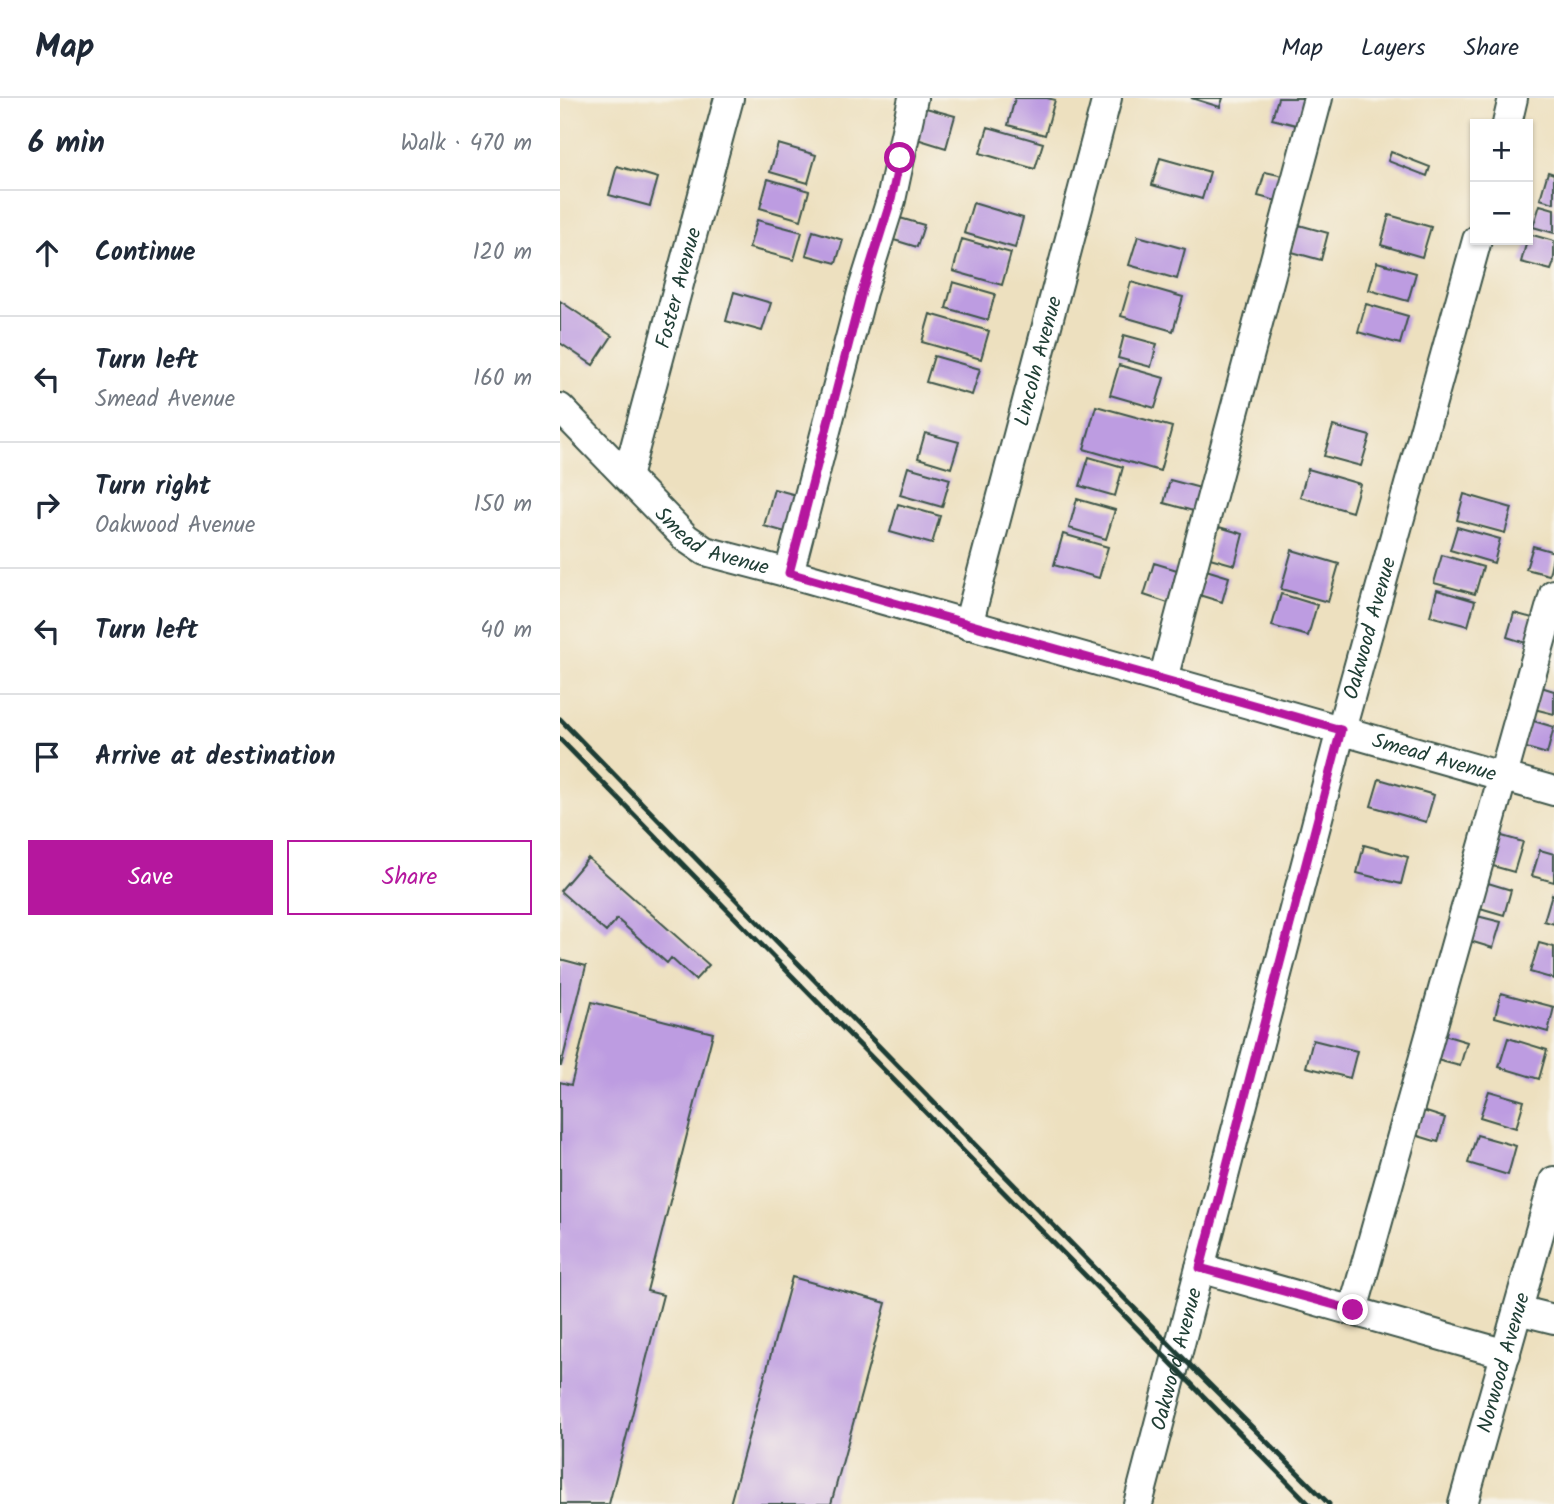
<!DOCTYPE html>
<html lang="en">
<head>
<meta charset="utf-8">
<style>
	:root { --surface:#fff; --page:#f6f6f7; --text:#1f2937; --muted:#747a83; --line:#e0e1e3; --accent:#b5179e }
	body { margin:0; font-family:Kalam,sans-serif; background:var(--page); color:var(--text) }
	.controls { position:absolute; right:21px; top:21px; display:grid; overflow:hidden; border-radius:0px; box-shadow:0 2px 5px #0004 }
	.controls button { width:63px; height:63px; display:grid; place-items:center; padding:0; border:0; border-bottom:2px solid var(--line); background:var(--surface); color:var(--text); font:35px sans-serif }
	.stop { position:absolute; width:21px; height:21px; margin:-16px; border:5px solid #b5179e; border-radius:50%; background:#fff }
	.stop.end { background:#b5179e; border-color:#fff; box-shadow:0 2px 7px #0008 }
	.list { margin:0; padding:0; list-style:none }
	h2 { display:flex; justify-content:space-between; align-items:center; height:91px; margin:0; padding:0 28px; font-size:30px }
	h2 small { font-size:23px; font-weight:400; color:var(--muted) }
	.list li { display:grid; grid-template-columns:46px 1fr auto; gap:21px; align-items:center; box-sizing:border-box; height:126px; padding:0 28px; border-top:2px solid var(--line) }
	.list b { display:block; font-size:26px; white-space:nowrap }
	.list p { margin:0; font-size:23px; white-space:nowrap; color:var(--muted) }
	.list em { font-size:23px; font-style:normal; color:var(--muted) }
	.actions { display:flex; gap:14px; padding:21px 28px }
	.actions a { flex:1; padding:16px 0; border:2px solid var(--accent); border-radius:0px; text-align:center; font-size:24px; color:var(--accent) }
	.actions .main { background:var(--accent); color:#fff }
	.icon { flex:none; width:38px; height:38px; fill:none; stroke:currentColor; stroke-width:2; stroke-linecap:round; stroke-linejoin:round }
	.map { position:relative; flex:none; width:994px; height:1406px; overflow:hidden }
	header { display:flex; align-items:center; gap:42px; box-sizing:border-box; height:98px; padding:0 35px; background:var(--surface); border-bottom:2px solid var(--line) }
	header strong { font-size:33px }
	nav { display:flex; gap:38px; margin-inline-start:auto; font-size:24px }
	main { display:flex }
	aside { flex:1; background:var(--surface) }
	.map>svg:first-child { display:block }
	.building { fill:#bd9ce1 }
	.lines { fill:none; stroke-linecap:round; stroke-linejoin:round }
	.minor-casing { stroke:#3e5549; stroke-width:32 }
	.minor { stroke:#fff; stroke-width:28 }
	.rail { stroke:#1f3d34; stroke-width:5 }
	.route { stroke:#b5179e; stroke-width:9 }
	.labels { text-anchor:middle; stroke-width:6; stroke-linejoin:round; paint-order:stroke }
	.street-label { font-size:21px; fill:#1f3d34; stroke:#f7f3e8 }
</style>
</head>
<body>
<header>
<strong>Map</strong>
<nav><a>Map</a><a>Layers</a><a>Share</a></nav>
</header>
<main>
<aside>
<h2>6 min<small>Walk · 470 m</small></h2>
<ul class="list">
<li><svg class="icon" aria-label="ahead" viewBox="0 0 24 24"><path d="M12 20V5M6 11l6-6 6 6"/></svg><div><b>Continue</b></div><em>120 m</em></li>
<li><svg class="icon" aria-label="left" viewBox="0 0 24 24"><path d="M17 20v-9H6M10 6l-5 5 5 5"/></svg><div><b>Turn left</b><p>Smead Avenue</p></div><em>160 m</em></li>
<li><svg class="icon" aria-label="right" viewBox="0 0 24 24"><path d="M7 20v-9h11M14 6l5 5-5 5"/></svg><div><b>Turn right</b><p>Oakwood Avenue</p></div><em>150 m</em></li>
<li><svg class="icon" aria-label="left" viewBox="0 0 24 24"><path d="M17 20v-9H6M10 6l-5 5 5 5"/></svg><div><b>Turn left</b></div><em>40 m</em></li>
<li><svg class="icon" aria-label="arrive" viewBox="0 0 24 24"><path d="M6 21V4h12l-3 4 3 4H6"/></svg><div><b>Arrive at destination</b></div></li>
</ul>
<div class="actions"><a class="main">Save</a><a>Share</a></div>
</aside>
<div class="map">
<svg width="994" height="1406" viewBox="0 0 994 1406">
	<rect width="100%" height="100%" fill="#f7f3e8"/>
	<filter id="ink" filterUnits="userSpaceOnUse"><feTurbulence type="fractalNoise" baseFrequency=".0143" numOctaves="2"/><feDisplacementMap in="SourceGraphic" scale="14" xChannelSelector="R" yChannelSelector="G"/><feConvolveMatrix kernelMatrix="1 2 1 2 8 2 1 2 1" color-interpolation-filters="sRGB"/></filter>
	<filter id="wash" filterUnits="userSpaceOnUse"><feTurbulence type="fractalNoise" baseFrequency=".00686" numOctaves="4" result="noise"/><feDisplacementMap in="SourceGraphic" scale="28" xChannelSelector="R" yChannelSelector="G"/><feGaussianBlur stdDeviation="1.57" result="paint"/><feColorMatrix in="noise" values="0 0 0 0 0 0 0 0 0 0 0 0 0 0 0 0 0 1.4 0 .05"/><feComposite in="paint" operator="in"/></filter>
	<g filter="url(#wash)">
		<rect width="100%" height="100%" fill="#ede0bf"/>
		<g id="blocks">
			<path class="building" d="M455,0H487L495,2L485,37L448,27Z
				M631,0H663L660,9Z
				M718,0H744L736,27L712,21Z
				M366,10L395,18L386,50L357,41Z
				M428,29L483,45L475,71L420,55Z
				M218,46L256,57L248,85L210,74Z
				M831,54L870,69L867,78L828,63Z
				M600,60L650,74L642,101L592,87Z
				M57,68L98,80L90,108L49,97Z
				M705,74L728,79L721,104L698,98Z
				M988,74L994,76V105L980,101Z
				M208,81L249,93L241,122L200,110Z
				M413,105L463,120L455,150L404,135Z
				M980,107L994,111V135L973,129Z
				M829,117L871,129L862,159L821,147Z
				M340,120L364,127L357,149L334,142Z
				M197,122L242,134L234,162L189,150Z
				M739,127L768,135L761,162L732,154Z
				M253,133L283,142L276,165L246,157Z
				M969,136L994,143V164L991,172L961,164Z
				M578,138L625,151L617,181L569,167Z
				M402,141L451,155L442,187L393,173Z
				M817,164L856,175L848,203L809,192Z
				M393,184L435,196L428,222L386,210Z
				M571,184L623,199L613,233L561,218Z
				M174,194L211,205L202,233L166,223Z
				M0,203L52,238L33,267L0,245Z
				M806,206L848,218L840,246L798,234Z
				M370,216L429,233L421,261L362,244Z
				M564,237L597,246L591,269L558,260Z
				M374,258L420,271L412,297L366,284Z
				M559,267L604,280L595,310L550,297Z
				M536,308L612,329L600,373L524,351Z
				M773,328L810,338L801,368L764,358Z
				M365,335L399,344L391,370L358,360Z
				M529,359L563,369L555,398L520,388Z
				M348,369L390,381L382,409L340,397Z
				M748,371L800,386L792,414L740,399Z
				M610,382L644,391L637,414L604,405Z
				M214,391L240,398L229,435L204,428Z
				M904,396L952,410L945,435L897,422Z
				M517,401L555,412L546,441L509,430Z
				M338,406L380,418L372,446L330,434Z
				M659,429L683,436L675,467L650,460Z
				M897,429L940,441L934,465L890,452Z
				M503,436L548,449L539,480L494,467Z
				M973,448L994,454L989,477L966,471Z
				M732,452L779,466L768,504L721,491Z
				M882,457L923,469L915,496L874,485Z
				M594,465L617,472L608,505L584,497Z
				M646,472L669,479L662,504L639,497Z
				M877,492L915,503L908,528L870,518Z
				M721,496L757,507L748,538L712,528Z
				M954,515L976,521L969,546L947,539Z
				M981,589L994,593V616L974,611Z
				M970,622L994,629L987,656L963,649Z
				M819,681L874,697L866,724L811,708Z
				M935,736L963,744L954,774L926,766Z
				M804,747L848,759L841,786L797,775Z
				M980,752L994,756V784L972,778Z
				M28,760L149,867L135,882L111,860L107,865L57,821L46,834L0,793Z
				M928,785L951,792L944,817L920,810Z
				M992,796L994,797V826L984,823Z
				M917,818L941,824L933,850L910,843Z
				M979,845L994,849V881L970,874Z
				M0,861L26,868L1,968H0Z
				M941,895L994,909L988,934L935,919Z
				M32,904L153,935L87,1193L103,1197L49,1406H0V984L11,987Z
				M884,937L907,944L900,968L877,962Z
				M948,940L987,952L979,981L939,969Z
				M753,942L797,953L790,980L746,969Z
				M929,993L964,1003L956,1030L920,1019Z
				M863,1013L885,1020L878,1044L855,1037Z
				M917,1037L956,1048L948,1077L908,1065Z
				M232,1179L326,1205L271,1406H170Z"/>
		</g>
	</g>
	<g filter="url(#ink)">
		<use href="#blocks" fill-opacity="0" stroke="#3e5549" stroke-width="2"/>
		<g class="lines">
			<defs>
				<g id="minor">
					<path d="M947,26L953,0"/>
					<path id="s1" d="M0,310L126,440L145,453L229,475L994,693"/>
					<path id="s2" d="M67,379L169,0"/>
					<path d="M229,475L302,194L331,102L353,0"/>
					<path id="s3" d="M408,527L547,0"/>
					<path d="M603,581L758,0"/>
					<path d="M640,1170L946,1256"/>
					<path d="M793,1212L994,496"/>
					<path d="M958,1212L994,1221"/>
					<path id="s4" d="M578,1406L781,632L917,142"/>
					<path id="s5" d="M903,1406L994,1083"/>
				</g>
			</defs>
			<use href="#minor" class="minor-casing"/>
			<use href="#minor" class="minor"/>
			<path class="rail" d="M0,621L618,1255L769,1406
				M0,641L749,1406"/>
		</g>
	</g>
	<g class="lines" filter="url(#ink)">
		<path class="route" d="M340,60L331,102L302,194L229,475L781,632L640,1170L793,1212"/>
	</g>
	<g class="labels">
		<g class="street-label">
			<text dy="7" stroke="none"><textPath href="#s2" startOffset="196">Foster Avenue</textPath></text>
			<text dy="7" stroke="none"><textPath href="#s3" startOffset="273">Lincoln Avenue</textPath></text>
			<text dy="7" stroke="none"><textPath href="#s1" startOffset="206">Smead Avenue</textPath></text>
			<text dy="7" stroke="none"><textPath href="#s4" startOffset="906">Oakwood Avenue</textPath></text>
			<text dy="7" stroke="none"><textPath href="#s1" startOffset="962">Smead Avenue</textPath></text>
			<text dy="7" stroke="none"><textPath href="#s4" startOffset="150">Oakwood Avenue</textPath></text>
			<text dy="7" stroke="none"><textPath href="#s5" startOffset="147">Norwood Avenue</textPath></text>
		</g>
	</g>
</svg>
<div class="controls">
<button>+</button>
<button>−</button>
</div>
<div class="stop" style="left:340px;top:60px"></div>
<div class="stop end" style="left:793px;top:1212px"></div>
</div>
</main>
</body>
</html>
